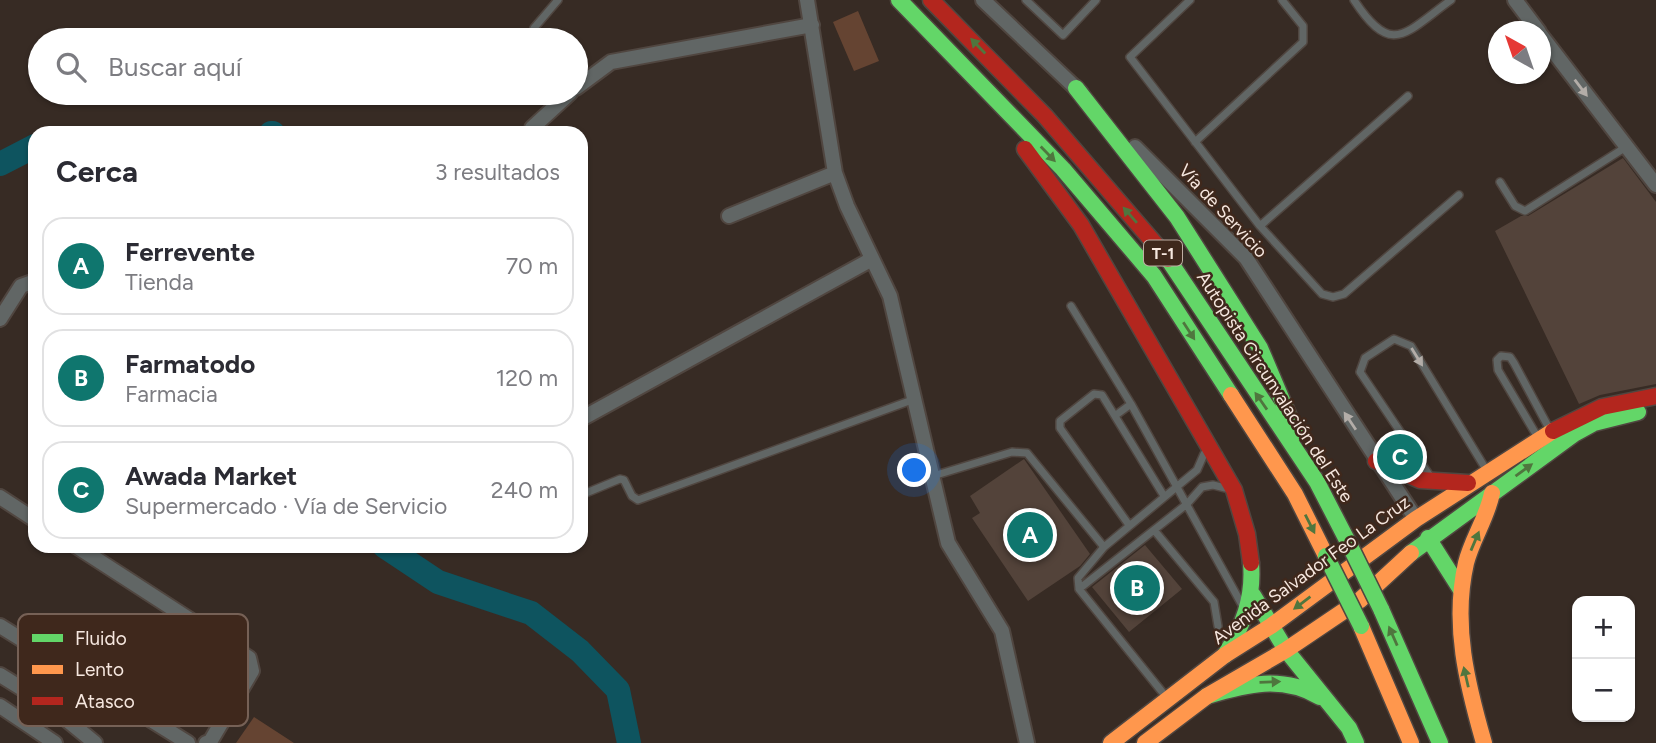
<!DOCTYPE html>
<html lang="es">
<head>
<meta charset="utf-8">
<style>
	:root { --surface:#fff; --page:#f2f2f3; --text:#2b2b33; --muted:#7c7c81; --line:#e1e1e2; --accent:#0f766e }
	body { margin:0; font-family:Figtree,sans-serif; background:var(--page); color:var(--text) }
	.controls { position:absolute; right:21px; bottom:21px; display:grid; overflow:hidden; border-radius:14px; box-shadow:0 2px 5px #0004 }
	.controls button { width:63px; height:63px; display:grid; place-items:center; padding:0; border:0; border-bottom:2px solid var(--line); background:var(--surface); color:var(--text); font:35px sans-serif }
	.compass { position:absolute; left:1488px; top:21px; width:63px; height:63px; border-radius:50%; background:var(--surface); box-shadow:0 2px 5px #0004; rotate:320deg }
	.you { position:absolute; left:915px; top:471px; width:24px; height:24px; margin:-18px; border:5px solid #fff; border-radius:50%; background:#1a73e8; box-shadow:0 0 0 10px #1a73e833 }
	.badge { display:grid; place-items:center; width:46px; height:46px; border-radius:50%; background:var(--accent); color:#fff; font-size:23px; font-weight:700 }
	.pin { position:absolute; translate:-50% -50%; border:4px solid #fff; box-shadow:0 2px 7px #0006 }
	.list { margin:0; padding:0; list-style:none }
	h2 { display:flex; justify-content:space-between; align-items:center; height:91px; margin:0; padding:0 28px; font-size:30px }
	h2 small { font-size:23px; font-weight:400; color:var(--muted) }
	.list li { display:grid; grid-template-columns:46px 1fr auto; gap:21px; align-items:center; box-sizing:border-box; height:98px; margin:0 14px 14px; padding:0 14px; border:2px solid var(--line); border-radius:21px }
	.list b { display:block; font-size:26px; white-space:nowrap }
	.list p { margin:0; font-size:23px; white-space:nowrap; color:var(--muted) }
	.list em { font-size:23px; font-style:normal; color:var(--muted) }
	.icon { flex:none; width:38px; height:38px; fill:none; stroke:currentColor; stroke-width:2; stroke-linecap:round; stroke-linejoin:round }
	.map { position:relative; flex:none; width:1656px; height:743px; overflow:hidden }
	.search { position:absolute; background:var(--surface); box-shadow:0 2px 5px #0004; left:28px; top:28px; width:560px; height:77px; display:flex; align-items:center; gap:18px; box-sizing:border-box; padding:0 24px; border-radius:38px; color:var(--muted); font-size:26px }
	.panel { position:absolute; background:var(--surface); box-shadow:0 2px 5px #0004; left:28px; top:126px; width:560px; height:427px; border-radius:21px }
	.map>svg:first-child { display:block }
	.green { fill:#654432 }
	.lines { fill:none; stroke-linecap:round; stroke-linejoin:round }
	.river { stroke:#0e545f; stroke-width:24 }
	.building { fill:#53433a }
	.lane-casing { stroke:#504640; stroke-width:10 }
	.street-casing { stroke:#504640; stroke-width:18 }
	.fast-casing { stroke:#504640; stroke-width:19 }
	.slow-casing { stroke:#504640; stroke-width:19 }
	.jam-casing { stroke:#504640; stroke-width:19 }
	.lane { stroke:#616665; stroke-width:7 }
	.street { stroke:#616665; stroke-width:14 }
	.fast { stroke:#63d668; stroke-width:16 }
	.slow { stroke:#ff974d; stroke-width:16 }
	.jam { stroke:#b3261e; stroke-width:16 }
	.fast-bridge-casing { stroke:#504640; stroke-width:19; stroke-linecap:butt }
	.fast-bridge { stroke:#63d668; stroke-width:16 }
	.oneway { fill:#4f763e }
	.oneway2 { fill:#b3ada8 }
	.labels { text-anchor:middle; stroke-width:5; stroke-linejoin:round; paint-order:stroke }
	.shield { fill:#3f281c; stroke:#bfaea4; stroke-width:2 }
	.shield-label { font-size:16px; font-weight:bold; fill:#f6e7df }
	.street-label { font-size:18px; fill:#f6e7df; stroke:#3f281c }
	.key { fill:#3f281c; stroke:#766156; stroke-width:2 }
	.key-label { font-size:19px; fill:#f6e7df }
</style>
</head>
<body>
<div class="map">
<svg width="1656" height="743" viewBox="0 0 1656 743">
	<rect width="100%" height="100%" fill="#372b24"/>
	<path class="green" d="M858,11L879,61L854,71L833,22Z
		M254,717L294,743H236Z"/>
	<g class="lines">
		<path class="river" d="M271,133H273
			M0,164L35,146
			M384,546L438,582L531,613L580,651L618,690L629,743"/>
	</g>
	<path class="building" d="M1623,158L1656,202V384L1600,395L1579,404L1495,231L1521,216H1528Z
		M1024,459L1090,554L1080,566L1028,601L972,518L980,513L970,496Z
		M1145,545L1182,589L1129,632L1092,587Z"/>
	<g class="lines">
		<defs>
			<path id="lane" d="M1026,0L1063,35L1096,0
				M1190,0L1130,57L1260,226L1322,294L1333,297L1344,294L1459,195
				M1354,0C1392,58 1405,33 1451,0
				M534,28L558,0
				M1195,142L1303,42V26L1282,0
				M1500,182L1515,206L1525,211L1626,147
				M1260,226L1408,96
				M1071,306L1131,404L1241,603
				M1116,415L1131,404
				M1537,436L1498,370L1497,360L1501,356L1510,357L1514,363L1550,430
				M933,476L1012,452L1027,453L1104,547
				M1432,479L1360,372L1365,358L1394,339L1411,346L1487,471
				M586,493L620,479L624,480L632,496L638,500L912,400
				M1129,525L1060,428V421L1094,394L1102,395L1164,496
				M1154,530L1214,602L1218,626
				M1079,589L1187,504L1202,487L1213,485L1225,488
				M1167,698L1079,589L1078,578L1104,547L1197,470L1204,454"/>
			<path id="street" d="M807,0L835,173L847,206L890,296L948,543L1002,631L1027,743
				M983,0L1081,93
				M1515,0L1539,32
				M1540,34L1656,185
				M576,88L611,62L812,25
				M533,133L532,128L570,93
				M1135,147L1246,258L1416,519
				M729,216L835,173
				M0,319L21,286L35,281
				M581,419L872,259
				M0,497L35,520
				M76,546L249,658L252,671L210,742L206,743
				M0,626L188,743
				M0,675L50,706L95,743
				M0,706L55,743"/>
			<path id="fast" d="M899,0L1063,169L1154,276L1231,395
				M1076,88L1177,217L1260,348L1296,433
				M1168,259L1317,482L1348,542
				M1428,538L1461,590
				M1411,553L1574,434L1594,423L1638,412
				M1253,595L1286,650L1349,728L1356,743
				M1381,609L1440,743
				M1225,655C1243,626 1254,598 1251,563
				M1207,696C1247,684 1282,675 1320,697"/>
			<path id="slow" d="M1231,395L1295,494L1326,556
				M1361,626L1411,743
				M1111,743L1225,655L1271,626L1416,519L1553,431
				M1145,743L1207,696L1286,650L1360,600L1411,553
				M1484,743C1467,684 1452,624 1466,563C1472,539 1487,518 1492,493"/>
			<path id="jam" d="M931,0L1045,116L1168,259
				M1025,149L1081,225L1234,490L1247,534L1251,563
				M1553,431L1602,407L1656,396
				M1376,461L1420,480L1468,483"/>
		</defs>
		<use href="#lane" class="lane-casing"/>
		<use href="#street" class="street-casing"/>
		<use href="#fast" class="fast-casing"/>
		<use href="#slow" class="slow-casing"/>
		<use href="#jam" class="jam-casing"/>
		<use href="#lane" class="lane"/>
		<use href="#street" class="street"/>
		<use href="#fast" class="fast"/>
		<use href="#slow" class="slow"/>
		<use href="#jam" class="jam"/>
		<defs>
			<path id="fast-bridge" d="M1348,542L1381,609
				M1326,556L1361,626"/>
		</defs>
		<use href="#fast-bridge" class="fast-bridge-casing"/>
		<use href="#fast-bridge" class="fast-bridge"/>
	</g>
	<defs><path id="oneway-solid" d="M-6-.8H1V-3.2L6.5 0L1 3.2V.8H-6Z" transform="scale(1.75)"/></defs>
	<g class="oneway">
		<use href="#oneway-solid" transform="translate(978 46) rotate(-134)"/>
		<use href="#oneway-solid" transform="translate(1048 154) rotate(46)"/>
		<use href="#oneway-solid" transform="translate(1130 215) rotate(-131)"/>
		<use href="#oneway-solid" transform="translate(1189 331) rotate(57)"/>
		<use href="#oneway-solid" transform="translate(1261 401) rotate(-125)"/>
		<use href="#oneway-solid" transform="translate(1524 470) rotate(-36)"/>
		<use href="#oneway-solid" transform="translate(1310 524) rotate(63)"/>
		<use href="#oneway-solid" transform="translate(1475 541) rotate(-67)"/>
		<use href="#oneway-solid" transform="translate(1302 603) rotate(143)"/>
		<use href="#oneway-solid" transform="translate(1393 636) rotate(-114)"/>
		<use href="#oneway-solid" transform="translate(1466 677) rotate(-103)"/>
		<use href="#oneway-solid" transform="translate(1270 682) rotate(-2)"/>
	</g>
	<g class="oneway2">
		<use href="#oneway-solid" transform="translate(1581 88) rotate(53)"/>
		<use href="#oneway-solid" transform="translate(1417 357) rotate(58)"/>
		<use href="#oneway-solid" transform="translate(1350 421) rotate(-124)"/>
	</g>
	<g class="labels">
		<rect class="shield" x="1144" y="240.5" width="38" height="25" rx="5"/>
		<g class="shield-label">
			<text x="1163" y="259">T-1</text>
		</g>
		<g class="street-label">
			<text transform="translate(1223 211) rotate(47)" y="6">Vía de Servicio</text>
			<text transform="translate(1275 387) rotate(57)" y="6">Autopista Circunvalación del Este</text>
			<text transform="translate(1311 570) rotate(-36)" y="6">Avenida Salvador Feo La Cruz</text>
		</g>
	</g>
	<rect x="18" y="614" width="230" height="112" rx="10" class="key"/>
	<rect x="32" y="634" width="31" height="8" fill="#63d668"/>
	<rect x="32" y="665" width="31" height="9" fill="#ff974d"/>
	<rect x="32" y="697" width="31" height="8" fill="#b3261e"/>
	<g class="key-label">
		<text x="75" y="645">Fluido</text>
		<text x="75" y="676">Lento</text>
		<text x="75" y="708">Atasco</text>
	</g>
</svg>
<div class="controls">
<button>+</button>
<button>−</button>
</div>
<svg class="compass" viewBox="-18 -18 36 36"><path d="M0-13l5 13h-10z" fill="#e53935"/><path d="M0 13l5-13h-10z" fill="#7c7c81"/></svg>
<div class="you"></div>
<div class="pin badge" style="left:1030px;top:535px">A</div>
<div class="pin badge" style="left:1137px;top:588px">B</div>
<div class="pin badge" style="left:1400px;top:457px">C</div>
<div class="search"><svg class="icon" aria-label="search" viewBox="0 0 24 24"><circle cx="10" cy="10" r="6"/><path d="M15 15l6 6"/></svg>Buscar aquí</div>
<section class="panel">
<h2>Cerca<small>3 resultados</small></h2>
<ul class="list">
<li><span class="badge">A</span><div><b>Ferrevente</b><p>Tienda</p></div><em>70 m</em></li>
<li><span class="badge">B</span><div><b>Farmatodo</b><p>Farmacia</p></div><em>120 m</em></li>
<li><span class="badge">C</span><div><b>Awada Market</b><p>Supermercado · Vía de Servicio</p></div><em>240 m</em></li>
</ul>
</section>
</div>
</body>
</html>
